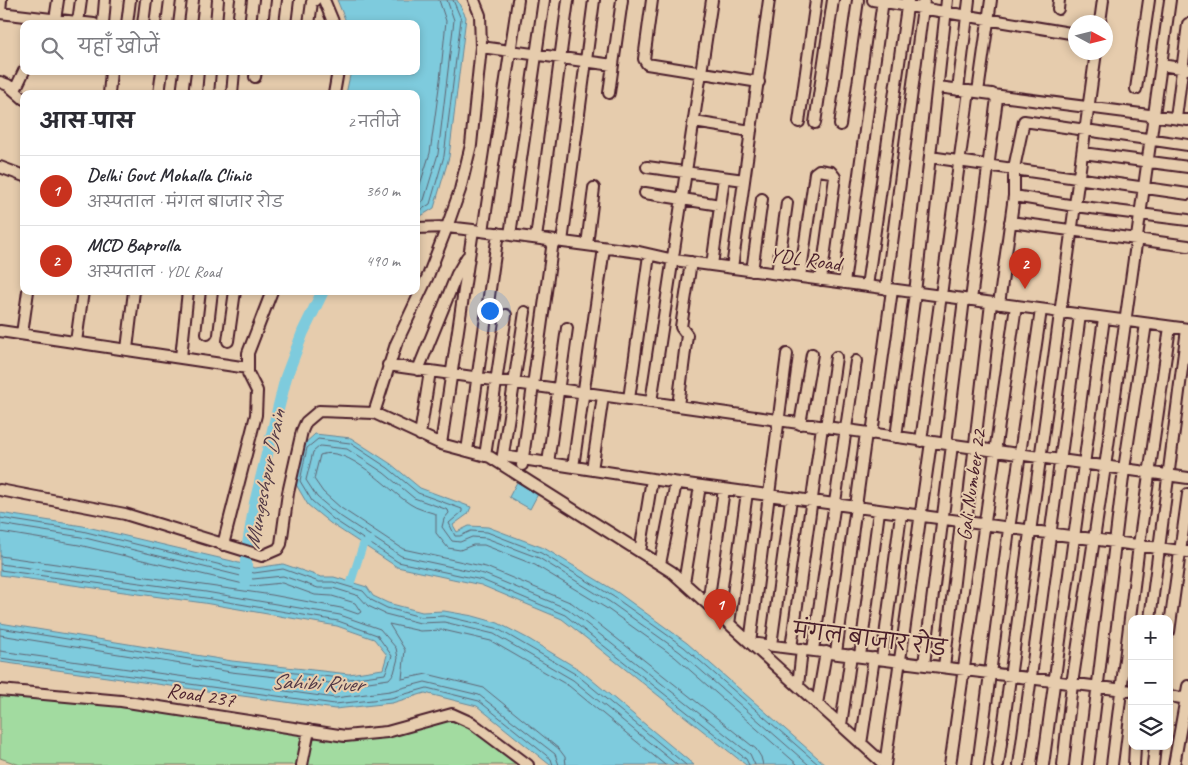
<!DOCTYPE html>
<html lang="hi">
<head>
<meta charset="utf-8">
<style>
	:root { --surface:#fff; --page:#f7f7f7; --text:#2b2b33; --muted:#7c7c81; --line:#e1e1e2; --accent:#c8321e }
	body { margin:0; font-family:Caveat,"Playpen Sans Deva",sans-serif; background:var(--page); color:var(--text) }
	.controls { position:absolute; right:15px; bottom:15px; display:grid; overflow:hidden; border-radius:10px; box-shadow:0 2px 8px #0003 }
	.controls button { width:45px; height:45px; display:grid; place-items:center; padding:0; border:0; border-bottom:1px solid var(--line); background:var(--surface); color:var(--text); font:25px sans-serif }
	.compass { position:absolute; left:1068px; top:15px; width:45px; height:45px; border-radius:50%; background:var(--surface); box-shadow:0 2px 8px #0003; rotate:97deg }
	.you { position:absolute; left:489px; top:310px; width:18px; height:18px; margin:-12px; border:4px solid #fff; border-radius:50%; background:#1a73e8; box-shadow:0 0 0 8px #1a73e833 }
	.badge { display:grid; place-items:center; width:32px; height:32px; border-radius:50%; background:var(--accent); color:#fff; font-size:16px; font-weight:700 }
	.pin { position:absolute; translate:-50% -41px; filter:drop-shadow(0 1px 2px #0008) }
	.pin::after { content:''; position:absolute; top:26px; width:18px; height:15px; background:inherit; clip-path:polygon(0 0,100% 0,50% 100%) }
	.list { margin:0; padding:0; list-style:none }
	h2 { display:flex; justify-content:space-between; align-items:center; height:65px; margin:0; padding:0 20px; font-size:21px }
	h2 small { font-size:16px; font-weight:400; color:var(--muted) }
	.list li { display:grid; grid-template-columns:32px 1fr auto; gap:15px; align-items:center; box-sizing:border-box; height:70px; padding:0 20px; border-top:1px solid var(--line) }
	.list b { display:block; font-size:19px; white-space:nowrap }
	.list p { margin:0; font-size:16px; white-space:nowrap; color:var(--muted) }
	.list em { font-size:16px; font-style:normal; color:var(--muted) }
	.icon { flex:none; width:28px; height:28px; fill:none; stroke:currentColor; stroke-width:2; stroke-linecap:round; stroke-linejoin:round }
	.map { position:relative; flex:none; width:1188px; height:765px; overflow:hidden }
	.search { position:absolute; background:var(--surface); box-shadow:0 2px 8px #0003; left:20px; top:20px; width:400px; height:55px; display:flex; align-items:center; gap:12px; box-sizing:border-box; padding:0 18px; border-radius:10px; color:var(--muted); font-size:19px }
	.panel { position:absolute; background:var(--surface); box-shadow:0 2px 8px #0003; left:20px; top:90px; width:400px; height:205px; border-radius:10px }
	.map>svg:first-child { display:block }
	.green { fill:#a2dba0; stroke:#767d66 }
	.water { fill:#7ecbdd; stroke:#698696 }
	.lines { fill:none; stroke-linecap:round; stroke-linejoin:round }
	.shore { stroke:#5f6472; stroke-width:1 }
	.canal { stroke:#7ecbdd; stroke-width:8 }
	.river { stroke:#7ecbdd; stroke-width:12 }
	.minor-casing { stroke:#4a1f2b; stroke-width:14 }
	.minor { stroke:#e6ccad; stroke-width:10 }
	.labels { text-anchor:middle; stroke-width:4; stroke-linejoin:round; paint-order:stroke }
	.street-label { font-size:21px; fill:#4a1f2b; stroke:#e6ccad }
	.water-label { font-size:22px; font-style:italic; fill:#523946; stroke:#e6ccad }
</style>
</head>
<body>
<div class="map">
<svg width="1188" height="765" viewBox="0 0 1188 765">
	<rect width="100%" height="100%" fill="#e6ccad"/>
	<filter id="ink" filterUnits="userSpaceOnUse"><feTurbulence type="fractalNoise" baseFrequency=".02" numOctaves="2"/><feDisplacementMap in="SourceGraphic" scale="10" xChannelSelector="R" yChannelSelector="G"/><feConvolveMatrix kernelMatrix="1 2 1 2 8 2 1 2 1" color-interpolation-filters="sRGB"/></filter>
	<g filter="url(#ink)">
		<path class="green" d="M0,692L124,703L343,741L380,737L449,721L460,723L520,765H20L0,758Z"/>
		<path class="water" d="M337,0H457L466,17L449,157L434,208L416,219V94H346L351,71H416V24H347Z
			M315,434L351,438L391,464L420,488L471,507L468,514L453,525L457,532L469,526L488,527L544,548L617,592L687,643L826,765H746L562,619L481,585L397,567L330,523L308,505L294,481L303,445Z
			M517,482L538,494L530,509L509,497Z
			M0,513L83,526L232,561L255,568L283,564L321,577H334L367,587L373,596L388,603L422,612L444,611L473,616L498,623L527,638L580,670L694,765H550L477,706L425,693L392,703L335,709L0,662V623L232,661L349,674L383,669L387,655L374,639L337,626L204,603L0,575Z"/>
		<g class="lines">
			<path class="shore" d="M416,197L430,153L440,80L446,21L439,0
				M416,206L424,200L438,154L454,20L447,0
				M416,213L430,204L444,156L461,19L453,0
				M0,518L82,531L254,573L283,569L319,582H333L363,591L371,600L387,608L421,617L444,616L496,628L577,675L686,765
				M0,524L81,537L253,579L283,576L318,588H333L359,596L368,606L385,614L420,623L444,622L494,634L573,680L677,765
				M0,532L79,545L252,586L282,583L315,595L332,596L355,603L361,612L358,614L341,608L272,595L0,556
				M0,564L206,592L340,615L380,629L396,648L398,658L394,673L389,679L348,685L231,672L0,635
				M0,570L205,598L338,621L377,635L392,656L385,674L349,679L232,666L0,628
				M0,651L335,698L390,691L425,682L479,695L555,754L559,765
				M0,658L335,704L391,698L427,688L479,701L551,759L553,765
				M566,765L565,757L559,749L484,688L427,674L402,679L405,650L389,624L420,631L443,630L491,641L569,686L665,765
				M749,765L746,759L565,615L482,580L398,562L333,519L312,501L300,481L307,448L318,439L350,443L388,468L418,493L462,509V512L449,523L455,536H460L471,531L487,532L541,553L614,597L684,647L819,765
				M755,765L750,754L568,609L484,574L401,556L337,514L317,497L306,480L313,452L320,446L347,449L384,473L414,498L448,510L449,513L444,519L442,527L452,541L460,542L472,537L486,538L539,558L610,602L680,652L809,765
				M763,765L761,757L756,749L572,603L486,567L403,549L341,508L323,492L314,479L320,455C348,444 388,490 410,504C417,509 427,511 436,514V533L448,548L460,550L473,545H484L535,565L606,608L675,657L798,765"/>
			<path class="canal" d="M351,582L363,545L371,540"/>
			<path class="river" d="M246,581V556L255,503L286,377L303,332L323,291"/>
			<defs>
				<path id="minor" d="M1,0L0,13L94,24
					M324,0L334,24
					M652,0L644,59L647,64L759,82
					M873,0L1076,34
					M1058,9L1059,0
					M55,20L58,0
					M78,22L81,0
					M1100,22L1103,0
					M103,24L105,0
					M127,24L130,0
					M143,24L146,0
					M167,24L170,0
					M190,24L193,0
					M216,24L218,0
					M238,24L241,0
					M262,24L265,0
					M285,24L288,0
					M309,24L312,2L315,0
					M481,47L613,65
					M1161,65L1187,69
					M255,77L256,71
					M0,82L8,85L24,99
					M938,87L992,94L997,98L971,300
					M1136,89L1149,0
					M15,90L24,71
					M958,90L969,0
					M978,92L991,0
					M609,93L622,0
					M109,94L111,71
					M159,94L162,71
					M182,94L185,71
					M208,94L210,71
					M232,94L234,71
					M334,94L338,71
					M993,95L1188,120
					M1176,118L1188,24
					M694,122L751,131
					M799,122L816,0
					M815,123L833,0
					M840,125L858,0
					M1083,153L1188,167
					M930,157L1188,194
					M0,167L24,176
					M647,167L744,180
					M645,193L720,205
					M1014,196L1075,206L1188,220
					M1010,222L1188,246
					M416,228L447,227L473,230L639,252L674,260L1188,329
					M483,231L518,0
					M510,235L544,0
					M536,238L568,0
					M562,242L594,0
					M587,245L594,188
					M712,265L724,178
					M732,268L769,0
					M752,271L762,199
					M777,274L787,203
					M800,277L815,173L819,170L831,172L835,177L821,280
					M844,283L883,0
					M867,286L908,0
					M886,289L924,0
					M999,304L1014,196V168L1024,121L1188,145
					M0,331L248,368
					M22,334L28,291
					M207,334L212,291
					M228,341L235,291
					M76,342L83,291
					M127,349L134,291
					M787,354L750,643L1132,691
					M181,357L188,291
					M388,365L1188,478
					M418,370L457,274L467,257
					M629,399L649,255
					M651,402L712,0
					M678,406L687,335L681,327L691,262
					M374,413L396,344L428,276L447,227L460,190L471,145L481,47L480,15L474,0
					M800,424L812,354
					M826,427L836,357
					M872,434L892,290
					M420,435L430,371
					M896,437L915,293L947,0
					M921,441L969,91
					M441,444L473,230
					M946,444L964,299
					M467,451L498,233
					M485,456L506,315
					M503,456L665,481L1188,552
					M502,461L525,312
					M548,463L567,328
					M522,465L553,241
					M573,467L604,248
					M592,470L603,396
					M0,490L125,514L262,556L278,549L281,544L288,493L302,431L306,422L319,411L374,413L441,444L490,457L520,476L672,572L885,765
					M966,523L991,303
					M223,545L256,415L257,391L248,373V353L272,291
					M640,552L652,479
					M660,564L676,483
					M684,583L700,486
					M708,604L724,489
					M1150,619L1187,329
					M729,624L747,492
					M1169,632L1188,494
					M771,645L791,499
					M791,648L822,427
					M813,650L856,361
					M836,653L866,433
					M860,656L879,511
					M882,659L901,514
					M924,664L952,445
					M944,667L961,522
					M798,686L802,649
					M0,690L121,701L345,736L387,732L452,714L472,723L528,765
					M1169,696L1188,699
					M817,704L826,652
					M841,725L851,655
					M861,744L874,658
					M302,765L309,730
					M885,765L931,442
					M950,765L1016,306
					M978,765L1009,529L1041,310
					M998,765L1096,52
					M1019,765L1080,315
					M1043,765L1104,318
					M1063,765L1072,684L1105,467L1170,0
					M1088,765L1124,469L1146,324
					M1112,765L1139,545L1170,327
					M1134,765L1135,746
					M1153,765L1155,746
					M1174,765L1188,686"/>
			</defs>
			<use href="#minor" class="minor-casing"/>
			<use href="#minor" class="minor"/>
		</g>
	</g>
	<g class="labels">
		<g class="street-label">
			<text transform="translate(805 259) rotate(8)" y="7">YDL Road</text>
			<text transform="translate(971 485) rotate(-82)" y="7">Gali Number 22</text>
			<text transform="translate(870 639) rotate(7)" y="7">मंगल बाजार रोड</text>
			<text transform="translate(201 695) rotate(9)" y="7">Road 237</text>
		</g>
		<g class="water-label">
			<text transform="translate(264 479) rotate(-79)" y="8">Mungeshpur Drain</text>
			<text transform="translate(317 682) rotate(2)" y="8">Sahibi River</text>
		</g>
	</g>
</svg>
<div class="controls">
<button>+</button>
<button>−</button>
<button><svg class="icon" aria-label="layers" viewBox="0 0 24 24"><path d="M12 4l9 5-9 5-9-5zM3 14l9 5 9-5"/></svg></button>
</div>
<svg class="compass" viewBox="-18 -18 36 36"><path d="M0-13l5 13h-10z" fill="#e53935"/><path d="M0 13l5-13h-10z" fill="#7c7c81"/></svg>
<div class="you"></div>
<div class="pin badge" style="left:720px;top:630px">1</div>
<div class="pin badge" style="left:1025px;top:289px">2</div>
<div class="search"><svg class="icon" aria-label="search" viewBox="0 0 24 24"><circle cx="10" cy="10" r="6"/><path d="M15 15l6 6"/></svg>यहाँ खोजें</div>
<section class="panel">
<h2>आस-पास<small>2 नतीजे</small></h2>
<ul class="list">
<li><span class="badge">1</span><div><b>Delhi Govt Mohalla Clinic</b><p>अस्पताल · मंगल बाजार रोड</p></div><em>360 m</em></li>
<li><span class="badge">2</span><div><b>MCD Baprolla</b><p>अस्पताल · YDL Road</p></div><em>490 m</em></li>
</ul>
</section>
</div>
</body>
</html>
